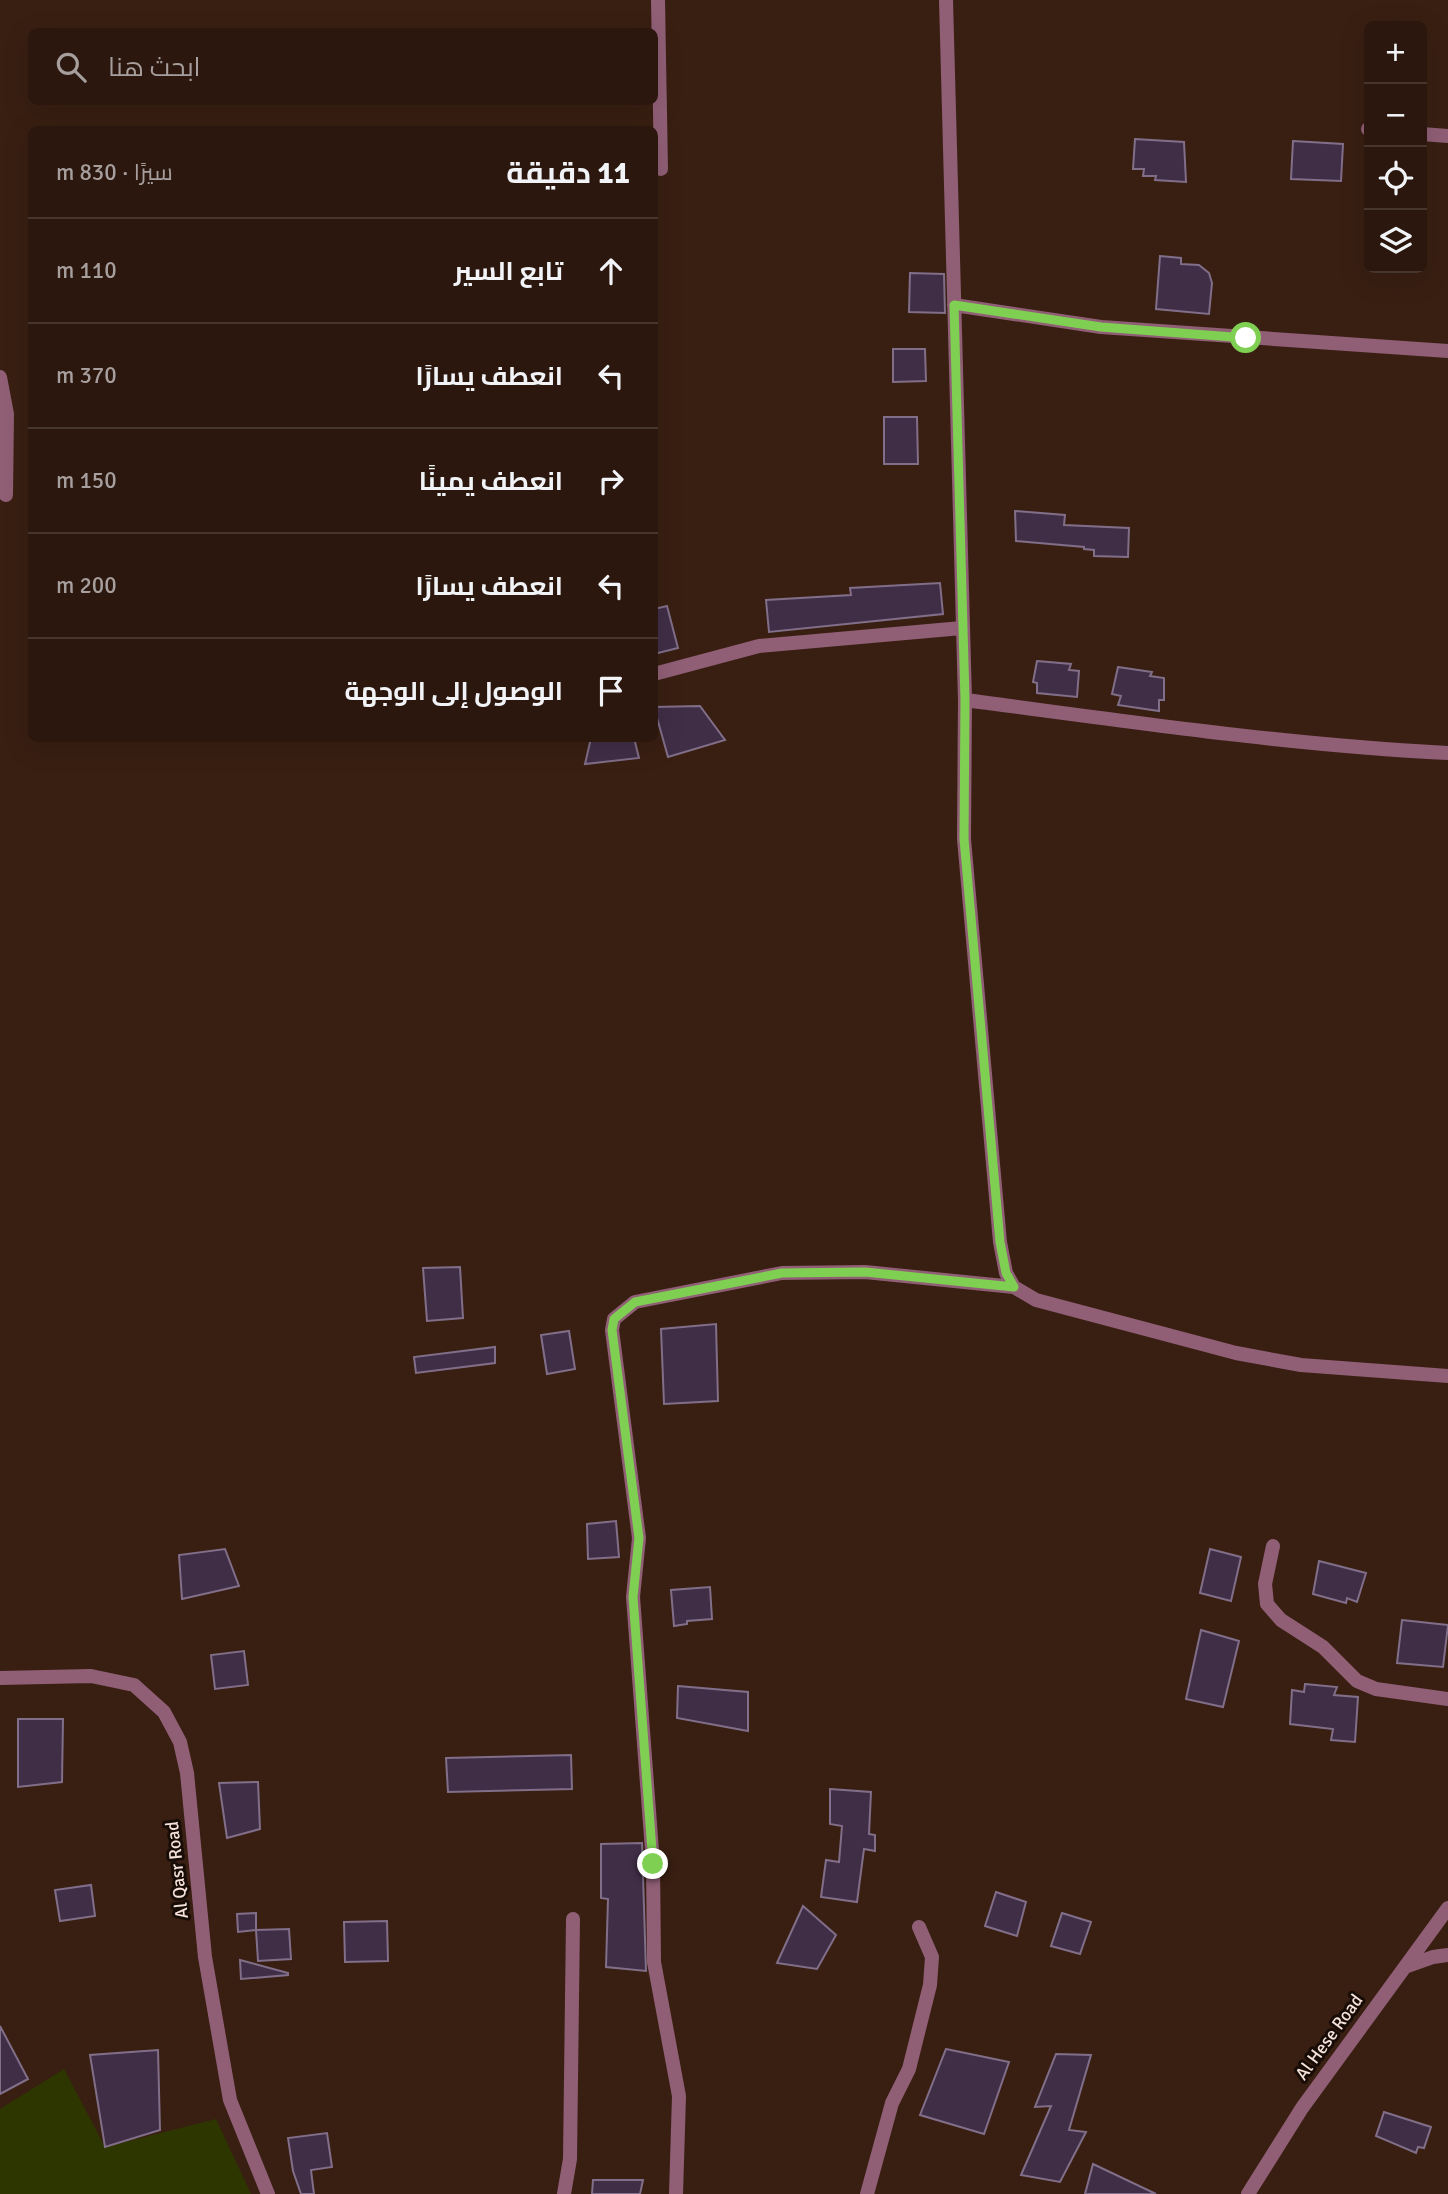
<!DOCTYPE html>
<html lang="ar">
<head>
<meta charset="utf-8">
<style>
	:root { --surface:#2b170e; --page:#332017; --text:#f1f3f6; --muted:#a69f9e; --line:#47362e }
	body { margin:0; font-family:Signika,Cairo,sans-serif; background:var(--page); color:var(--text); direction:rtl }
	.controls { position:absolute; right:21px; top:21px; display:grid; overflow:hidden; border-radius:10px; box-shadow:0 7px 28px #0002 }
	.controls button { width:63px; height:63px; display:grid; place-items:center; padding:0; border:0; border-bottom:2px solid var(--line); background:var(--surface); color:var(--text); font:35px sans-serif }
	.stop { position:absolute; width:21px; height:21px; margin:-16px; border:5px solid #7fd052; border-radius:50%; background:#fff }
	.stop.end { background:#7fd052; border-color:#fff; box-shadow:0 2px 7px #0008 }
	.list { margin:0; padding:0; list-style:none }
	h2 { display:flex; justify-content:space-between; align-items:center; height:91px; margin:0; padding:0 28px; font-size:30px }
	h2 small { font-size:23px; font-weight:400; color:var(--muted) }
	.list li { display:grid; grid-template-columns:46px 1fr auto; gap:21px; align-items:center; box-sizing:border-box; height:105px; padding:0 28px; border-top:2px solid var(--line) }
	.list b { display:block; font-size:26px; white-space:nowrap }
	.list em { font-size:23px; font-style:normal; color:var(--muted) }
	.icon { flex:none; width:38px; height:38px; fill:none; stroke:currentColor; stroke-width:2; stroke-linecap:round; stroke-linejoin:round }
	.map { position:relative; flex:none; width:1448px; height:2194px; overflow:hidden; direction:ltr }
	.search { position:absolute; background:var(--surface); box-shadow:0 7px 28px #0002; left:28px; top:28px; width:630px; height:77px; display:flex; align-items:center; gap:18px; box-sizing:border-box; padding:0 24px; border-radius:10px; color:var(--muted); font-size:26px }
	.panel { position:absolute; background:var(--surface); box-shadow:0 7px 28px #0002; left:28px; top:126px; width:630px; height:616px; border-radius:10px; direction:rtl }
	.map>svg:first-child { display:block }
	.green { fill:#2e3600 }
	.building { fill:#402e46; stroke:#816e89; stroke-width:2 }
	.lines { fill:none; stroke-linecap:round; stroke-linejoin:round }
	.minor { stroke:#905f76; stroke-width:14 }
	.tertiary { stroke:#905f76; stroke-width:14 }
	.route { stroke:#7fd052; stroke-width:9 }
	.labels { text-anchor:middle; stroke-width:6; stroke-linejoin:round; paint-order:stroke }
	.street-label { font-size:18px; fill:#f5e2da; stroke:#180c07 }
</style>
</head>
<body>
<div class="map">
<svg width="1448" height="2194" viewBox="0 0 1448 2194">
	<rect width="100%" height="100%" fill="#391f12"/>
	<path class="green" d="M64,2069L105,2147L216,2119L251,2194H0V2109Z"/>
	<path class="building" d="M1135,139L1184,142L1186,182L1155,180L1156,176H1143L1144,169H1133Z
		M1293,141L1343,144L1341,181L1291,179Z
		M1160,256L1181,258V264L1199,265L1209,273L1212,283L1209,314L1156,309Z
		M910,273L944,274L945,313L909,312Z
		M893,349H925L926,381L893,382Z
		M884,417H917L918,464H884Z
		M1015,511L1065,515L1064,525L1129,528L1128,557L1094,556V550L1084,549V547L1016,541Z
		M940,583L943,614L769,632L766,600L851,595L850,588Z
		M667,606L678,648L654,654V609Z
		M1037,661L1071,664L1069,670L1079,671L1077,697L1037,693V683L1033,682Z
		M1118,667L1152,672L1150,676L1164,678V700H1159V711L1118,705L1121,696L1112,694Z
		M700,706L725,740L668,757L654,707Z
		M591,738H634L639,758L585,764Z
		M460,1267L463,1318L427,1321L423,1268Z
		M716,1324L718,1401L664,1404L661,1329Z
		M569,1331L575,1369L547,1374L541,1335Z
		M495,1347V1363L416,1373L414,1357Z
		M616,1521L619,1557L588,1559L587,1524Z
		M225,1549L239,1586L182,1599L179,1555Z
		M1210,1549L1241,1557L1231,1601L1200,1593Z
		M1319,1561L1366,1573L1357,1602L1347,1598L1346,1603L1313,1594Z
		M710,1587L712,1619L687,1621V1624L674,1626L671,1590Z
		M1402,1620L1448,1625L1443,1667L1397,1663Z
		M1201,1630L1239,1641L1223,1707L1186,1699Z
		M244,1651L248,1685L215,1689L211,1655Z
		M1305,1684L1337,1687L1334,1695L1358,1697L1355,1742L1331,1740L1333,1729L1290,1724L1292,1690L1304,1692Z
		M678,1686L748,1692V1731L677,1718Z
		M18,1719H63L62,1782L18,1787Z
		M571,1755L572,1789L448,1792L446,1758Z
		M258,1782L260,1829L227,1838L219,1783Z
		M830,1789L871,1792L869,1834L875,1835V1851L864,1849L857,1902L821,1897L826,1860L839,1862L842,1826L830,1824Z
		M642,1843L646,1971L606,1967L608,1899L601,1898V1844Z
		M91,1885L95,1916L60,1921L55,1890Z
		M996,1892L1026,1902L1017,1936L985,1926Z
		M803,1906L836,1935L817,1969L777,1963Z
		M256,1913V1930L238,1932L237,1914Z
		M1062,1913L1091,1922L1080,1954L1051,1946Z
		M387,1921L388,1961L345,1962L344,1922Z
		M289,1929L291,1959L258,1961L256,1930Z
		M240,1960L288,1973V1975L241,1979Z
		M0,2026L28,2079L0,2094Z
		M946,2049L1009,2062L984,2134L920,2115Z
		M158,2050L160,2130L105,2147L90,2055Z
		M1056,2054L1091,2055L1069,2130L1086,2132L1060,2182L1021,2175L1051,2106L1035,2107Z
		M1384,2112L1431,2127L1424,2148L1418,2147L1416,2153L1376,2136Z
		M327,2133L332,2167L311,2170L314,2194H301L293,2171L288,2138Z
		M1093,2164L1156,2194H1085Z
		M593,2180H643L640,2194H592Z"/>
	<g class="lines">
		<path class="minor" d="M658,0L661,169
			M946,0L965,700L964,839L1000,1242L1006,1273L1014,1287L1036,1300L1236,1353L1301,1365L1448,1376
			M1368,129H1369
			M1422,134L1448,136
			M954,305L1101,327L1448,351
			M0,377L7,414L6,495
			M654,674L759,646L962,628
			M965,700C1126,721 1286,745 1448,753
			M1273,1546L1265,1584L1267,1604L1281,1620L1323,1647L1357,1681L1376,1689L1448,1699
			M564,2194L570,2159L573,1919
			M676,2194L679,2096L654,1962L653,1864L633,1597L639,1538L612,1330L614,1319L635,1302L782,1273L865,1272L1014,1287
			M867,2194L892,2103L909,2069L930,1985L932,1957L919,1927"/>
		<path class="tertiary" d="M0,1678L91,1676L134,1685L164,1712L180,1742L187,1773L205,1957L230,2100L268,2194
			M1405,1967L1433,1957L1448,1955
			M1248,2194L1302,2108L1448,1908"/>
	</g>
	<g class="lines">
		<path class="route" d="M653,1864L633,1597L639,1538L612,1330L614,1319L635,1302L782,1273L865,1272L1014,1287L1006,1273L1000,1242L964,839L965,700L954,305L1101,327L1246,338"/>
	</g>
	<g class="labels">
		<g class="street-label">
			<text transform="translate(177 1870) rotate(-96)" y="6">Al Qasr Road</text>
			<text transform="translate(1329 2037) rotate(-54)" y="6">Al Hese Road</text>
		</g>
	</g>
</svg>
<div class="controls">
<button>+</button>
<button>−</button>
<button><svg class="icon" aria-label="locate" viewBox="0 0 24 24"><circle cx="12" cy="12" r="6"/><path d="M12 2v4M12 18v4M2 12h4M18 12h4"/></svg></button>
<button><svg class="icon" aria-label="layers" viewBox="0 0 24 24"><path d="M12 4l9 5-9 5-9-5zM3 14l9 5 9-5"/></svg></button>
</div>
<div class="stop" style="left:1246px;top:338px"></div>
<div class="stop end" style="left:653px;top:1864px"></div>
<div class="search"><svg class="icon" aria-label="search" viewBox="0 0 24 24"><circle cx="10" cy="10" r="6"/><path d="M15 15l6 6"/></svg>ابحث هنا</div>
<section class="panel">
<h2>11 دقيقة<small>سيرًا · 830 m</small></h2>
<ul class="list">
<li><svg class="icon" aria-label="ahead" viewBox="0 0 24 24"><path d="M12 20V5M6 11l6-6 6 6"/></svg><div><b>تابع السير</b></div><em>110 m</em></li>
<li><svg class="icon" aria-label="left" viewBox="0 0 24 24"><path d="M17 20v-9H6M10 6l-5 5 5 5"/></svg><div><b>انعطف يسارًا</b></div><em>370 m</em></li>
<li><svg class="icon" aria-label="right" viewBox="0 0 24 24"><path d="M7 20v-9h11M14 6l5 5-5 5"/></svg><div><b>انعطف يمينًا</b></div><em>150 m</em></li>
<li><svg class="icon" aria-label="left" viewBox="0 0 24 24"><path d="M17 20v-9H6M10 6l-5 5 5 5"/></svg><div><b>انعطف يسارًا</b></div><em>200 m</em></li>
<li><svg class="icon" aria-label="arrive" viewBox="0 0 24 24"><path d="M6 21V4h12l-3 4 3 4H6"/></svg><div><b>الوصول إلى الوجهة</b></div></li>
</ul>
</section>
</div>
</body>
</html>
